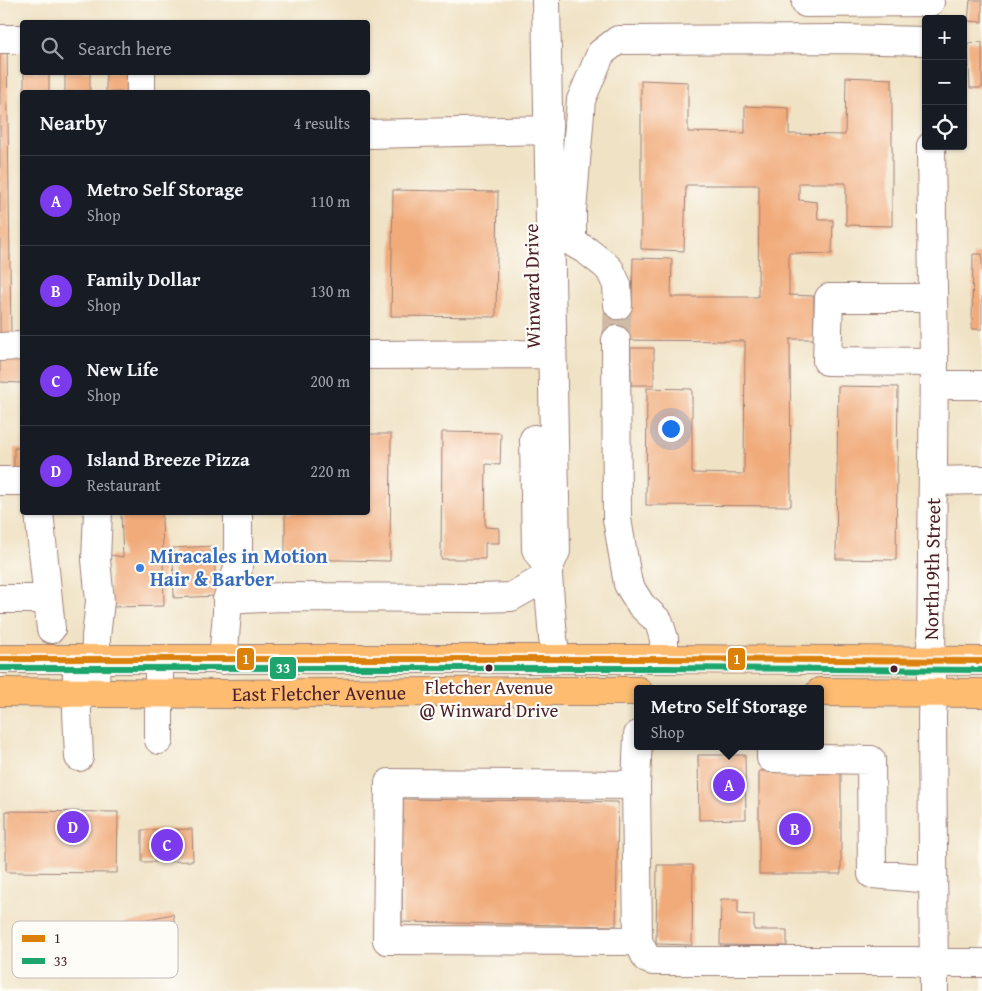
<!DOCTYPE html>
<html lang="en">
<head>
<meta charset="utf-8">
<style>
	:root { --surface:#171b24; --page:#242831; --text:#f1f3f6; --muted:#9ea1a6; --line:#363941; --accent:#7c3aed }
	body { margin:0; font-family:"Gentium Book Plus",serif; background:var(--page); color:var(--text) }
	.controls { position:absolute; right:15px; top:15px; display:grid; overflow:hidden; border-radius:5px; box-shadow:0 1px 4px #0004 }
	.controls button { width:45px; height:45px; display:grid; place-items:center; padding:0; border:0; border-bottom:1px solid var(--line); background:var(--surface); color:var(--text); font:25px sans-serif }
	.you { position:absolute; left:670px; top:428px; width:18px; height:18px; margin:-12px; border:4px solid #fff; border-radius:50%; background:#1a73e8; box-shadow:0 0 0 8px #1a73e833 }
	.badge { display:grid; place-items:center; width:32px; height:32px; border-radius:50%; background:var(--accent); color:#fff; font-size:16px; font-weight:700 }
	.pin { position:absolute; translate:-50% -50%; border:2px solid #fff; box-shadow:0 1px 5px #0006 }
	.popup { position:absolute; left:634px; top:685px; width:190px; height:65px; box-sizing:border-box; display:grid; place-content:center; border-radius:5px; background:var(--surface); filter:drop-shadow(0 1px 4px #0005); font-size:16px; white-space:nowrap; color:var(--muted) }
	.popup b { font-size:19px; color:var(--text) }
	.popup::after { content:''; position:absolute; left:50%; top:100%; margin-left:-10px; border:10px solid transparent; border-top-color:var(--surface) }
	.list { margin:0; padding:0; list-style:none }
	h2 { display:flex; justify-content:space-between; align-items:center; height:65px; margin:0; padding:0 20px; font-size:21px }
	h2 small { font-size:16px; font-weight:400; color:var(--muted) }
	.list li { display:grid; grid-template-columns:32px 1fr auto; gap:15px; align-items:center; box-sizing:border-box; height:90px; padding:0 20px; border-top:1px solid var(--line) }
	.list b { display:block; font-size:19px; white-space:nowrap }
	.list p { margin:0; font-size:16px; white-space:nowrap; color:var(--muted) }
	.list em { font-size:16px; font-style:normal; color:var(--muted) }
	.icon { flex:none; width:28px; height:28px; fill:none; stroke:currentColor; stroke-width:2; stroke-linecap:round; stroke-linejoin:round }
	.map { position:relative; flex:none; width:982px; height:991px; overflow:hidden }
	.search { position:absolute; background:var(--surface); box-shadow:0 1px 4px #0004; left:20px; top:20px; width:350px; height:55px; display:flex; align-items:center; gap:12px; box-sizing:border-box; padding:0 18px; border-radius:5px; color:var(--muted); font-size:19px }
	.panel { position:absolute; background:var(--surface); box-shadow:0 1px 4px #0004; left:20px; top:90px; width:350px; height:425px; border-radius:5px }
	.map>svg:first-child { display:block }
	.building { fill:#f1ab7a }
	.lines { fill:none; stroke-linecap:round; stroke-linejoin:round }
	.minor-tunnel { stroke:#cfbba5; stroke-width:28; stroke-dasharray:28 14; stroke-linecap:butt }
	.minor-casing { stroke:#9d8078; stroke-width:30 }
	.major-casing { stroke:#9d8078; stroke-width:30 }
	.minor { stroke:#fff; stroke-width:28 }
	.major { stroke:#febc70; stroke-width:28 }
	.bus-1-casing { stroke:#fdfcf7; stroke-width:10 }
	.bus-2-casing { stroke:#fdfcf7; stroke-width:10 }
	.bus-1 { stroke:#db8109; stroke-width:6 }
	.bus-2 { stroke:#1ea56d; stroke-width:6 }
	.shop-dot { fill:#3f7fe0; stroke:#fdfcf7; stroke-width:2 }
	.bus-dot { fill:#4a1f2b; stroke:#fdfcf7; stroke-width:2 }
	.labels { text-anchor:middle; stroke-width:4.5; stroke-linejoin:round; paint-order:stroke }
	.bus-label { font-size:19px; fill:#4a1f2b; stroke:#fdfcf7 }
	.street-label { font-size:20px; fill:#4a1f2b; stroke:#fdfcf7 }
	.shop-label { font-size:20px; font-weight:bold; fill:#366cbe; stroke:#fdfcf7; text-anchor:start }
	.key { fill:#fdfcf7; stroke:#c7baba; stroke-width:1 }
	.key-label { font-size:14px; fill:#4a1f2b }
	.line-badge { stroke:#fdfcf7; stroke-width:2 }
	.badge-label { font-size:14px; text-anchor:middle; font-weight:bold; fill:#fff }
</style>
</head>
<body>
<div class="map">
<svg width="982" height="991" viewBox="0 0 982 991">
	<rect width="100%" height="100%" fill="#fdfcf7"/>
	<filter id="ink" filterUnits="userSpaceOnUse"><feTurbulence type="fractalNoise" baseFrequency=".02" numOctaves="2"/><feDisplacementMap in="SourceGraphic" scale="10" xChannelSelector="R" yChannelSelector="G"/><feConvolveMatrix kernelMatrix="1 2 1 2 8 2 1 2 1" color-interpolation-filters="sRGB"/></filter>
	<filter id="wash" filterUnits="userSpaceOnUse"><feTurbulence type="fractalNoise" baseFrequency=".0096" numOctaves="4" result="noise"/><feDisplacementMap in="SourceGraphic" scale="20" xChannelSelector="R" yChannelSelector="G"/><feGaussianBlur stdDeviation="1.12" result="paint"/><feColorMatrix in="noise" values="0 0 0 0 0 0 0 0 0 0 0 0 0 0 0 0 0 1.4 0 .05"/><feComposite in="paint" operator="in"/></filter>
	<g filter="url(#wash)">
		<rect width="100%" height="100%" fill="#f0e2c4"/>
		<g id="blocks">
			<path class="building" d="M970,0H982V22L968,21Z
				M982,42V88H970L968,43Z
				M7,49L11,336H0V50Z
				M24,72H49V92H24Z
				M65,72H90V92H65Z
				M106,72H133L134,92H106Z
				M846,77L892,79V226L846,225V183H799V200L817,202L818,220H833L832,254L789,253V295L814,296V339H790L791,506L646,505L647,388L692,389V473L744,474L745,341L611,340L612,305L632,306L633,258L672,259L671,297H758L759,185H686L684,251L641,249V80L688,82V132L745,133V106L789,108V134L845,135Z
				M393,190L498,192L496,317L391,316Z
				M973,254H982V329H972Z
				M631,348H654V385H631Z
				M0,357H22V383L0,382Z
				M838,386L898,387L896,560L836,559Z
				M442,432L501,433L500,465L486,464L485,527L499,528V543H485V559H441Z
				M368,434H391L390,561L285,559V512H368Z
				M14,448H22V475H14Z
				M121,512H162L164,606L110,607V555L123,557Z
				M214,546L216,596L174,598L173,548Z
				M698,755H745L746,819L699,820Z
				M759,771H841V874H759Z
				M403,799L618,802L616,926L402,922Z
				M6,811L118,812L117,873L6,872Z
				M192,829L193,861L142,862V830Z
				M657,865H693L692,945L656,944Z
				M721,899H738V914L754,915V930H787V946L720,945Z
				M173,914L178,942L128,951L123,924Z"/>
		</g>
	</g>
	<g filter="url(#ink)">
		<use href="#blocks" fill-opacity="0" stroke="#9d8078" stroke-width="1"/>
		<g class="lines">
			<path class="minor-tunnel" d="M616,340L618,305"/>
			<defs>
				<path id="minor" d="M546,0L556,551L548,569V576L553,638L556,660
					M806,3L930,2
					M0,39H22
					M141,72V92
					M368,134L549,130
					M931,146L934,362L931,661L933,693L932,717L934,991
					M933,298H829L827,361L934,362
					M618,305L617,285L610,270L605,265L587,251L575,244L572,238V211L581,100L601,53L618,40L841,39L926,41
					M616,340L617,519L628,584L641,605L659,622L664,639V659
					M0,347L22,346
					M368,355L551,354
					M934,385H982
					M534,439L536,549L548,569
					M0,481H22
					M933,481L982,480
					M39,512L51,629
					M0,599H48
					M227,600L238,569V512
					M223,660L227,613V600L281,597L480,598L511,597L548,576
					M77,668V712L79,757
					M95,693L96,637L100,601L96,560L98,512
					M638,735L636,785L638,941L647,959L653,961H914L934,963H982
					M159,740V659
					M771,746V758L871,760L872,874L933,879
					M636,785L389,783L387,940L638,941"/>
				<g id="major">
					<path d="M0,659H664L982,661"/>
					<path id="s1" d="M0,692L222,694L553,691H638"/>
					<path d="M820,692L982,693"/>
				</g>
			</defs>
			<use href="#minor" class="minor-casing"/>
			<use href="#major" class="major-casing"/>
			<use href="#minor" class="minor"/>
			<use href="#major" class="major"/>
			<defs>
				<path id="bus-1" d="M0,659H664L982,661"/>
				<path id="bus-2" d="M0,668H664L982,670"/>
			</defs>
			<use href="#bus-1" class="bus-1-casing"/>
			<use href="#bus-2" class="bus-2-casing"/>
			<use href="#bus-1" class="bus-1"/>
			<use href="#bus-2" class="bus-2"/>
		</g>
	</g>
	<circle class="shop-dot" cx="140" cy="568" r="5"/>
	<g class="bus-dot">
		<circle cx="489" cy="668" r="4.5"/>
		<circle cx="894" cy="669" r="4.5"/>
	</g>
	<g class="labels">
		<g class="bus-label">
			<text x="489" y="694">Fletcher Avenue<tspan x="489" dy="23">@ Winward Drive</tspan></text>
		</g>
		<g class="street-label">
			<text transform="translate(532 286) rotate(-91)" y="7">Winward Drive</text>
			<text transform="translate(932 569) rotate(-89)" y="7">North19th Street</text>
			<text dy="7" stroke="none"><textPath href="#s1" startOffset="319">East Fletcher Avenue</textPath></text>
		</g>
		<g class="shop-label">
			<text x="150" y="563">Miracales in Motion<tspan x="150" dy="23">Hair &amp; Barber</tspan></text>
		</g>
	</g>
	<rect x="12" y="921" width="166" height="57" rx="8" class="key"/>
	<rect x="22" y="935" width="23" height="7" fill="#db8109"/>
	<rect x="22" y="958" width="23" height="6" fill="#1ea56d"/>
	<g class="key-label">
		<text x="54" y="943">1</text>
		<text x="54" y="966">33</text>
	</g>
	<g class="line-badge">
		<rect x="236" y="647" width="19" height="24" rx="5" fill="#db8109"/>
		<rect x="727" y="647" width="19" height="24" rx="5" fill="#db8109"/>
		<rect x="269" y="656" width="28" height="24" rx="5" fill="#1ea56d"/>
	</g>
	<g class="badge-label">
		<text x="246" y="664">1</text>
		<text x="737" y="664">1</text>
		<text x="283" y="673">33</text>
	</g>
</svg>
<div class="controls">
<button>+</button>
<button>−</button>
<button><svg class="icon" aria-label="locate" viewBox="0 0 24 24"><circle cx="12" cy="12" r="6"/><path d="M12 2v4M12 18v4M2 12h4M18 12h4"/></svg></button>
</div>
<div class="you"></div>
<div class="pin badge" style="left:729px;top:785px">A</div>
<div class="popup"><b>Metro Self Storage</b>Shop</div>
<div class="pin badge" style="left:795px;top:829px">B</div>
<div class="pin badge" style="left:167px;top:845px">C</div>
<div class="pin badge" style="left:73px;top:827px">D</div>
<div class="search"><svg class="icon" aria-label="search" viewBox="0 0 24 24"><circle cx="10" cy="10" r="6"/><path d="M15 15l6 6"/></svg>Search here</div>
<section class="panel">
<h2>Nearby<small>4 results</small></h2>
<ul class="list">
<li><span class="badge">A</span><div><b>Metro Self Storage</b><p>Shop</p></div><em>110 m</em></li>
<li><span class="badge">B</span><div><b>Family Dollar</b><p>Shop</p></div><em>130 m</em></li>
<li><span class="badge">C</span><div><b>New Life</b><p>Shop</p></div><em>200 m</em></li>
<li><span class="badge">D</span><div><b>Island Breeze Pizza</b><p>Restaurant</p></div><em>220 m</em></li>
</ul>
</section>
</div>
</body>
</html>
